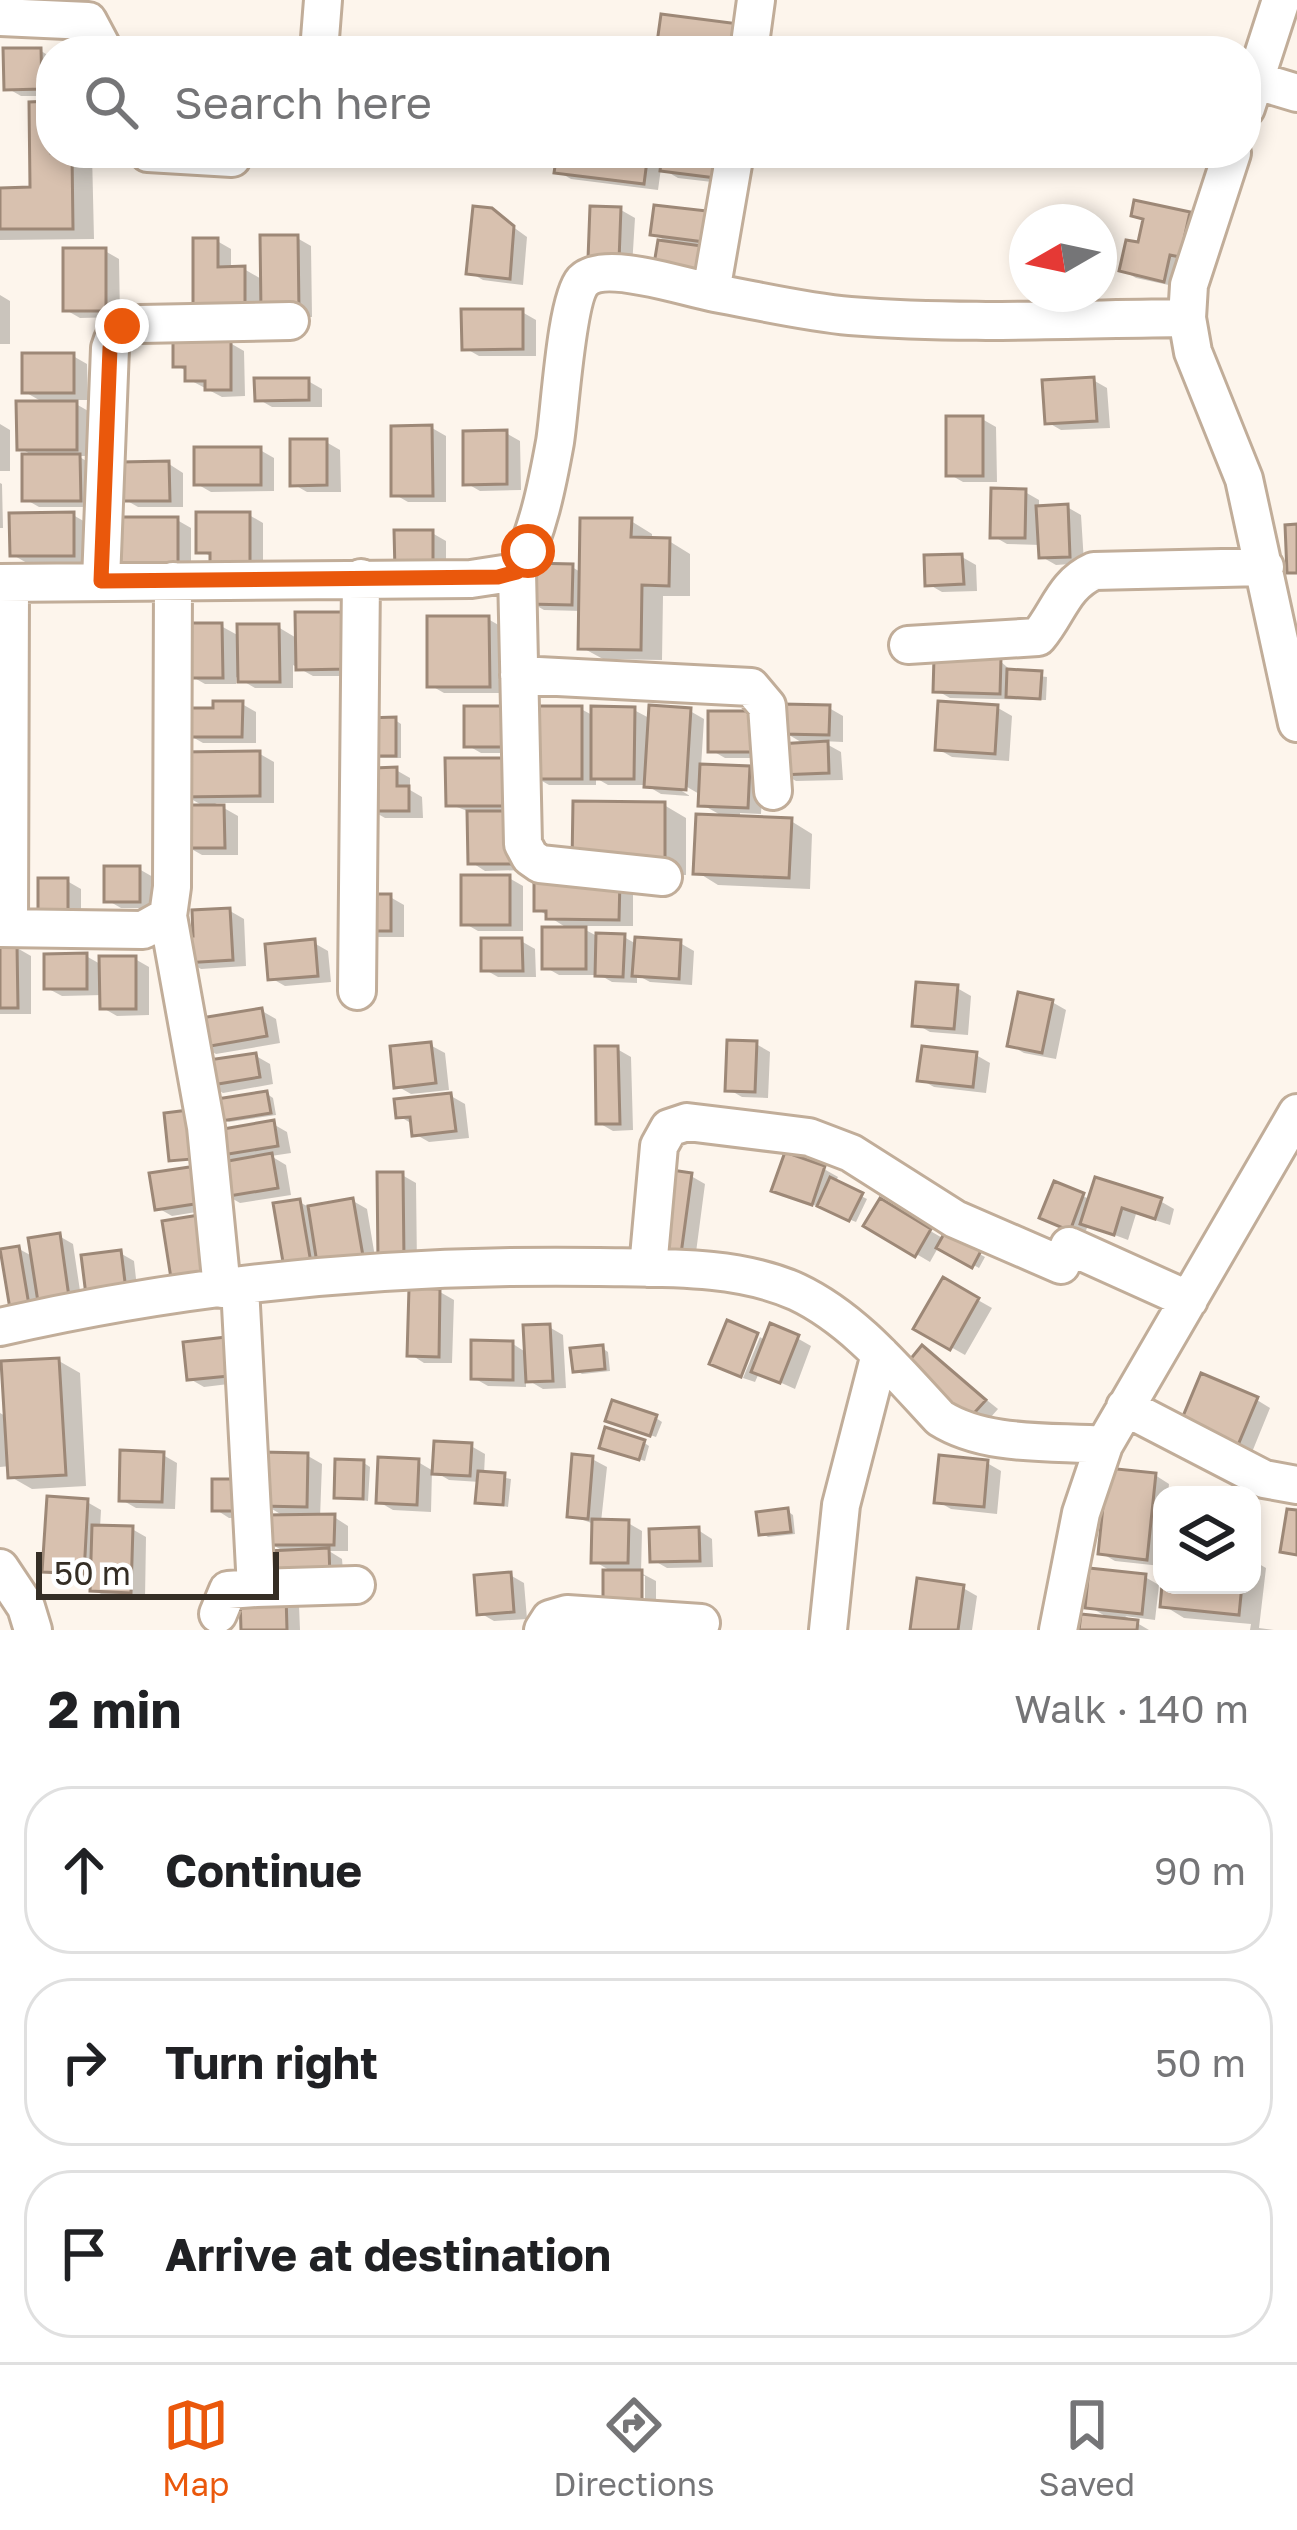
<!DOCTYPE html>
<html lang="en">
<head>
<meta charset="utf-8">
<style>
	:root { --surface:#fff; --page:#f6f6f6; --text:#202124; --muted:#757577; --line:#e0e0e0; --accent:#ea580c }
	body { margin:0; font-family:"Golos Text",sans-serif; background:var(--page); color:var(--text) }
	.controls { position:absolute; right:36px; bottom:36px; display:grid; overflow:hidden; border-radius:24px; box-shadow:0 6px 18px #0003 }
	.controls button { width:108px; height:108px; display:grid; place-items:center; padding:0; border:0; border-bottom:3px solid var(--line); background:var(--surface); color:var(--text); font:60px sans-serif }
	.compass { position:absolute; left:1009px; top:204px; width:108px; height:108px; border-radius:50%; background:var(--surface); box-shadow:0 6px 18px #0003; rotate:261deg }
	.scale { position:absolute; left:36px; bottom:30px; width:243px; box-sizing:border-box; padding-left:12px; border:6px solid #352e25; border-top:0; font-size:33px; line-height:42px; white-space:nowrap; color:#352e25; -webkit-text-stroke:9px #fff; paint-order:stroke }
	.stop { position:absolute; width:36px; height:36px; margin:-27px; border:9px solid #ea580c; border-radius:50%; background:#fff }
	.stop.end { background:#ea580c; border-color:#fff; box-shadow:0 3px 12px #0008 }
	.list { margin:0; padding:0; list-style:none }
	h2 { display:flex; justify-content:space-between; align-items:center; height:156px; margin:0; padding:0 48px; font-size:51px }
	h2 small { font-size:39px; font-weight:400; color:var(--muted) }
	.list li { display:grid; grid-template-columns:78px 1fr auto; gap:36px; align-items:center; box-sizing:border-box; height:168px; margin:0 24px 24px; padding:0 24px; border:3px solid var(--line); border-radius:48px }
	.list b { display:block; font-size:45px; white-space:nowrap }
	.list em { font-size:39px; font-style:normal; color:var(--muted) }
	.icon { flex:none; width:66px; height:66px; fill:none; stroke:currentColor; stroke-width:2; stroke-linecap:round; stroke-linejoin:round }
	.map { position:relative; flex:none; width:1297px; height:1630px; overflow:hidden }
	.search { position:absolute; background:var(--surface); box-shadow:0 6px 18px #0003; left:36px; right:36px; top:36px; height:132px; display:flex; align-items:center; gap:30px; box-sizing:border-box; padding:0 42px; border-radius:48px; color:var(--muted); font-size:45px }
	.sheet { height:732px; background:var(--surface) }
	nav { display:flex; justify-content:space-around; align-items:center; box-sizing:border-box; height:168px; border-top:3px solid var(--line); background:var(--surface); font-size:33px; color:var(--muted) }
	nav a { display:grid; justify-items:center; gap:6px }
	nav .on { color:var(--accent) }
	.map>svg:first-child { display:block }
	.shadow { fill:#0003 }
	.building { fill:#d8c1af; stroke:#9d8877; stroke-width:3 }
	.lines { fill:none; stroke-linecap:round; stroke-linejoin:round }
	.minor-casing { stroke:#c1ad99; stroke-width:42 }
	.minor { stroke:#fff; stroke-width:36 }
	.route { stroke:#ea580c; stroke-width:15 }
</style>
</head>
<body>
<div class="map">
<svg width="1297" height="1630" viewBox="0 0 1297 1630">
	<rect width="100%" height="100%" fill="#fdf5ec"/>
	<path class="shadow" d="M41,51L51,57V96H21L7,88Z
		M51,104V153H92L94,239L0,240V191L33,190Z
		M560,153H722L729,184L678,178L661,168L658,190L571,179L557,171Z
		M656,208L726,249L672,245L654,234Z
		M621,210L635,218L632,267L605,265Z
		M491,211L527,237L523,285L483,280L469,272Z
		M1134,215H1189L1203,223L1178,287L1136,278L1122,270L1140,246L1146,222Z
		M297,238L311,246L312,317H210L217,241L231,249V269H244L263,280Z
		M105,251L119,259L120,317L80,318L66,310Z
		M0,295L10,301V344H0Z
		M522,312L536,320V356H479L465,348Z
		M230,343L244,351L245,396L222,397L188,379V372L176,365Z
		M73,356L87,364L88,400H69L90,412L91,456H78L93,465L94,507H39L25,499L35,457L20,448L46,404L25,392Z
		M1093,380L1107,388L1110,428L1061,430L1047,422Z
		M308,381L322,389V407H272L258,399Z
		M982,419L996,427L997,482H963L949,474Z
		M0,424L10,430V471H0Z
		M432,428L446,436V502H408L394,494Z
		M506,433L520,441L521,490L480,491L466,483Z
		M326,442L340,450L341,492H307L293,484Z
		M260,450L274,458V491L211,492L197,484Z
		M169,464L183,473V507H138L124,499Z
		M0,483L2,484L3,528H0Z
		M1025,492L1039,500V509L1067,507L1081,515L1084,563L1056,565L1042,557L1041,545L1007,544L993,536Z
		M73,515L87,523V563H27L13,555Z
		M249,515L263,523V577L199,551Z
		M177,520L191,528V581H136Z
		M631,521L652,534V541H669L690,554V596H663L662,660L603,659L581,647L582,611L544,610L530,602L572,567L582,573Z
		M432,533L446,541V577L398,569Z
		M962,557L976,565L977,591L942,592L928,584Z
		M488,619L502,627L503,693H444L430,685Z
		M221,626L241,637L278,627L360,676H313L293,665V688H255L236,677V684H205L191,676Z
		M1000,661L1014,673L1047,677L1046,700L950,698L936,690Z
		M242,704L256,712V743H203L189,735L216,711Z
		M829,708L843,716V742L821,741L841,752L843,780L796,781L782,773L806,745L784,732Z
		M998,708L1012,716L1009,761L952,757L938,749Z
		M502,709L516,717V753H481L467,745Z
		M581,709L594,716L634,710L651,719L690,711L704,719L701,767L749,769L763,777L761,814L740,813V819L791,821L812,834L810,889L718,885L697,872L726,818L701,804V795L675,780L672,785L690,796L661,794L646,785H608L596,778V785H549L535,777Z
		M395,720L401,724V758H376Z
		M769,722V758H725L711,750Z
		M260,754L274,762V803H215L238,816V855H202L188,847L207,808L184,795Z
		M502,761L516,769L524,870L485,871L471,862L470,812L449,804Z
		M396,770L410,778V790L422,797L423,818H385L371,810Z
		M664,805L686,818V875L596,874Z
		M139,869L153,877L154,908H121L107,900Z
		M509,878L523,886V931H478L464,923Z
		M67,881L81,889V927H55Z
		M537,882L633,892V926H578L597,936L624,937L638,945L680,943L694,951L692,985L650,982L637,975V983L612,982L600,975H559L545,967L570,930L537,909Z
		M390,897L404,905V937H376L362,929Z
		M230,911L244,919L246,966L201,969L187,961L196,938Z
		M521,941L535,949L536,977H498L484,969Z
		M314,943L328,951L331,982L285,986L271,978Z
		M0,948H17L31,956V1014H0Z
		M86,956L102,965L135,959L149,967V1015L117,1016L103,1008V995L62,996L47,988Z
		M957,988L971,996L968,1035L930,1032L916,1024Z
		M1052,1002L1066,1010L1056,1059L1024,1053L1010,1045Z
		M262,1011L276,1019L280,1043L216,1054L202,1046Z
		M756,1044L770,1052L768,1098L742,1097L728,1089Z
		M430,1045L445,1053L449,1090L411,1094L397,1086Z
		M617,1049L631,1057L633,1130L613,1131L599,1123Z
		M976,1055L990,1063L986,1093L934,1087L920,1079Z
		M256,1056L270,1064L273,1084L223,1093L209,1084Z
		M267,1094L273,1098L276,1115L229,1122L223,1119Z
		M451,1096L465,1104L469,1138L429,1142L415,1134L414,1125L399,1116Z
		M273,1124L287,1132L291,1153L271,1156L286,1165L291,1195L240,1203L226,1195L234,1163L219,1154Z
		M202,1168L221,1208L172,1216L158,1208Z
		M824,1169L838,1177L835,1183L867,1199L856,1222L774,1189Z
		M402,1175L416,1183L417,1267H395Z
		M691,1176L705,1184L695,1260L671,1257Z
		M1083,1196L1091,1200L1160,1201L1174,1209L1170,1225L1136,1214L1128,1240L1088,1225L1084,1236L1056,1224Z
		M353,1201L367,1209L376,1263L300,1274L299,1202L311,1208Z
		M881,1202L944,1239L946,1236L985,1257L979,1268L939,1246L930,1262L867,1225Z
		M59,1236L73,1244L82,1304L27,1315L19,1249L34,1257Z
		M120,1253L134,1261L139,1305L89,1301Z
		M944,1281L992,1308L965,1355L917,1328Z
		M440,1292L454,1300L452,1363H424L410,1354Z
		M549,1327L563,1335L566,1388L543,1389L526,1379V1387L488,1386L474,1378L513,1344L527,1353Z
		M760,1337L766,1341L797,1338L811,1346L795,1389L759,1373L755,1382L743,1378Z
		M186,1345L253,1381L204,1387L190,1379Z
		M602,1348L608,1352L610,1371L582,1374L576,1370Z
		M923,1349L998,1409L982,1427Z
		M59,1361L80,1373L86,1486L32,1489L11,1477L10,1466L0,1467V1413L7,1417Z
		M1257,1400L1270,1408L1248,1462L1194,1439Z
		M656,1418L662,1422L656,1437L614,1423Z
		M643,1442L649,1446L645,1461L608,1450Z
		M471,1446L485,1454L484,1474L511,1479L508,1507L478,1501L480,1482L449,1480L432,1470L431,1512L393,1510L379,1502L418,1462L435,1472Z
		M163,1455L177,1463L175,1509L136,1508L122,1500Z
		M308,1456L322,1464L320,1518L334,1517L348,1526V1551H329L342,1559L344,1584L269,1543L287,1518L262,1503V1517L229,1518L215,1509L248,1482Z
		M592,1459L607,1467L601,1522L628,1523L642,1531L641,1573L656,1581V1609H645V1576L614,1573L594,1561V1524L570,1515Z
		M364,1463L370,1467L368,1501L337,1496Z
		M987,1463L1001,1471L997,1514L951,1509L937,1501Z
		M1155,1475L1169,1484L1168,1495H1162L1161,1566L1115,1561L1101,1553Z
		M87,1502L101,1510L100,1528L132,1529L146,1537L145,1599L108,1598L94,1590V1580L59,1578L45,1570Z
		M787,1511L793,1515L795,1534L768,1537L762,1533Z
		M698,1530L712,1539L713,1567L667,1568L653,1560Z
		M1252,1560L1266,1568L1259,1628L1274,1630H1250L1251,1624L1184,1618L1163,1605L1165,1585H1252Z
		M510,1575L524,1583L527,1619L494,1621L480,1613Z
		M1145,1577L1159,1585L1155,1620L1125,1616L1149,1630H1082L1114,1621L1088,1606Z
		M963,1588L977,1596L972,1630H913Z
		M285,1597L299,1605L300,1630H244Z"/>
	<path class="building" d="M661,14L739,24L735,51L656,50Z
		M3,48H41L42,89L4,90Z
		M51,101V153H72L73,229H0V188L30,187L29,102Z
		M557,153H648L644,184L554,173Z
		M662,153H719L716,178L660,171Z
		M1134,200L1190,212L1180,257L1170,255L1164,282L1119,271L1126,240L1138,242L1143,219L1131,216Z
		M654,205L716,212L712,243L650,235Z
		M473,206L492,208L514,226L510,279L466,274Z
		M590,206L621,207L619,261L588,259Z
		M260,235H298L299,311H261Z
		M193,238H218V267L245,266V310H193Z
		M658,240L709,247L705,277L653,270Z
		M63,248H106V311H63Z
		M461,309H523V349L462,350Z
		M173,340H231V390H205V381H185V367H173Z
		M22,353H74V393H22Z
		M1094,377L1097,421L1045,424L1042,380Z
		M254,378H309V400L255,401Z
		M16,401H77V450H17Z
		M946,416H983V476H946Z
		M432,425L433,496H391V426Z
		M507,430V484L463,485V431Z
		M290,439H327V485L290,486Z
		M194,447H261V485H194Z
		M22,454H80L81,501H22Z
		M169,461L170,501H121V462Z
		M991,488L1026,489L1025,538H990Z
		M1068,504L1070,557L1039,558L1036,506Z
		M74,512V556H10L9,513Z
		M196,512H250V571H210V553H196Z
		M118,517H178V575H119Z
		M580,518H632L631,537L670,538L669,586L642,585L641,650L578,649Z
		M1297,524V573H1287L1285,525Z
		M394,530H433V571H395Z
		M962,554L964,584L925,586L924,555Z
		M528,563L573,564L572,605L527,604Z
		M295,612H347V669L296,670Z
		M427,616H489L490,687H427Z
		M187,623H222L223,678H188Z
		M237,624H279L280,682H238Z
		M934,657L1001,658L1000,694L933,692Z
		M1007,669L1042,671L1040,699L1006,697Z
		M213,701H243L242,737H186V708H213Z
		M938,701L998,705L995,754L935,750Z
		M782,704L830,705L829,735L781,734Z
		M649,705L691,708L686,790L644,787Z
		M464,706H502V747H464Z
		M532,706H582V779H532Z
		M591,706L635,707L634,779H591Z
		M708,711H756V752H708Z
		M396,717V756H367L366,718Z
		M828,741L829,773L779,775L778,744Z
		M260,751V796L181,797V752Z
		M445,758H503V806H446Z
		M700,764L750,766L748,808L698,806Z
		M397,767V786H409V811H368L374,768Z
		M573,801L665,802V864L572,863Z
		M185,805H224L225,848H185Z
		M467,811H510L511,864H468Z
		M696,814L792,818L789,878L693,874Z
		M104,866H140V902H104Z
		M461,875H510V925H461Z
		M38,878H68V921H38Z
		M534,879L620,880L619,920L546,919V911H534Z
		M358,894H391V931H359Z
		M230,908L233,960L184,963L183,936H193L192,910Z
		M542,927H586V969H542Z
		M596,933L625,934L623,977L595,976Z
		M635,937L681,940L679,979L632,976Z
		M481,938H522L523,971H481Z
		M315,939L318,976L268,980L265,944Z
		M0,945H17L18,1008H0Z
		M87,953V989H44V954Z
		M99,956H136V1009H100Z
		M916,982L958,985L954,1029L912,1026Z
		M1018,992L1053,1000L1042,1053L1007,1046Z
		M262,1008L267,1036L199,1048L195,1019Z
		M727,1040L757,1041L755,1092L725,1091Z
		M431,1042L436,1083L394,1088L390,1046Z
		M595,1046H618L620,1124H596Z
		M922,1046L977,1052L973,1087L917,1081Z
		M256,1053L260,1077L206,1086L202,1061Z
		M267,1091L271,1113L221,1121L217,1099Z
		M451,1093L456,1131L412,1136L410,1117L396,1118L394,1099Z
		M189,1110L193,1159L169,1161L164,1113Z
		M274,1120L278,1146L216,1156L212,1131Z
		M785,1152L825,1166L812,1205L771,1191Z
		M272,1153L278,1188L223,1197L217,1163Z
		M203,1165L208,1202L155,1210L149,1173Z
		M665,1169L692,1173L681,1254L654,1250Z
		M377,1172H403L404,1260H378Z
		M830,1177L863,1193L849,1221L817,1206Z
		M1095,1177L1162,1198L1155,1219L1122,1208L1114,1235L1080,1224Z
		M1054,1181L1084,1193L1070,1231L1039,1218Z
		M353,1198L363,1256L317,1263L308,1206Z
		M880,1198L931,1229L915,1257L863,1226Z
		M300,1199L311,1263L284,1268L273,1203Z
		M199,1215L210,1285L173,1291L162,1221Z
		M945,1232L981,1251L972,1268L936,1248Z
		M60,1233L69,1297L38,1302L28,1238Z
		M19,1246L29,1305L10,1309L0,1249Z
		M121,1250L127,1298L87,1303L81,1255Z
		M943,1277L979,1298L950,1350L913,1329Z
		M409,1288L440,1289L439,1357L407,1356Z
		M727,1320L758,1333L741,1377L709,1364Z
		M770,1323L799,1335L780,1383L751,1372Z
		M550,1324L553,1381L526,1382L523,1325Z
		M235,1336L240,1375L187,1380L183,1342Z
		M471,1340L513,1341V1380L471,1379Z
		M603,1345L605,1369L573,1372L570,1348Z
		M922,1345L986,1400L966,1422L904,1367Z
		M59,1358L66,1475L8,1478L1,1361Z
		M1201,1373L1258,1397L1233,1457L1176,1433Z
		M612,1400L657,1415L650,1436L605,1421Z
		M605,1427L645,1440L639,1460L599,1448Z
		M434,1441L472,1443L470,1476L432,1474Z
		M120,1450L164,1452L162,1502L119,1501Z
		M261,1452L308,1453L307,1507L260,1506Z
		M572,1454L593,1456L588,1519L567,1517Z
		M939,1455L988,1460L984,1507L934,1503Z
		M378,1457L419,1459L417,1505L376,1503Z
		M335,1459L364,1460L363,1499L334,1498Z
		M1107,1468L1156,1473L1147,1560L1098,1554Z
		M478,1471L505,1473L503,1505L475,1503Z
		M212,1479H248L249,1511H212Z
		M47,1496L88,1499L84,1574L42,1572Z
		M788,1508L791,1532L759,1535L756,1512Z
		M1287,1509L1297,1510V1555L1280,1552Z
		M335,1514L334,1545H266V1515Z
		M592,1519L629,1520L628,1563H591Z
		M92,1525L133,1526L131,1593L90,1591Z
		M699,1527L700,1561L650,1562L649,1529Z
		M329,1548L330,1578L270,1581L268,1551Z
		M1089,1568L1146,1574L1142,1614L1085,1608Z
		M603,1570H642V1603H603Z
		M511,1572L514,1612L477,1615L474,1575Z
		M917,1578L964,1585L958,1630H910Z
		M1162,1585H1242L1239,1615L1160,1607Z
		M286,1594L287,1630H241L240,1597Z
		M1081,1614L1138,1620L1137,1630H1079Z"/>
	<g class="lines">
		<defs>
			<path id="minor" d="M0,17L88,21L104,51
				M319,51L323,0
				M749,51L756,0
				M1254,80L1297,93
				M1246,108L1281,0
				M148,153L232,158
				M1232,153L1189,285L1187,318L1193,352L1244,479L1297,723
				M711,292L735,153
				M517,572L523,844L530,857L540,864L663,877
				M101,581L110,348C115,330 122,326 140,324L290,321
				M0,583L471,579L517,572C538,532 547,486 555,442C560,411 566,300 583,281C605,259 686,288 715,293C759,301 805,312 850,316C962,325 1075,319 1187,318
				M908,645L1038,637C1059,612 1063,585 1094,571L1265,567
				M519,675L751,687L767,706L773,791
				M168,916L206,1127L222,1289
				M0,928L143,930L168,916L172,887L173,581
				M9,928L10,583
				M357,991L361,578
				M648,1268L659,1146L669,1128L687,1122L809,1137L851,1153L955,1219L1061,1265L1069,1246L1189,1300
				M0,1327C196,1282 398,1264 599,1267C662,1268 738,1265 797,1292C854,1319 897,1372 940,1418C986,1447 1051,1441 1104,1445
				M1125,1407L1264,1479L1297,1485
				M0,1568L26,1607L33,1630
				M256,1588L356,1585
				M218,1614L228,1590L256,1588L240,1287
				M543,1630L550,1619L567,1614L701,1623
				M828,1630L841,1505L880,1354
				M1058,1630L1081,1513L1104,1445L1297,1113"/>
		</defs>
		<use href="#minor" class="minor-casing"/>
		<use href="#minor" class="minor"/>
	</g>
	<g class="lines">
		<path class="route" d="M122,326L113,335L110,348L101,581L498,577L517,572L528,551"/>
	</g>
</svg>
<div class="controls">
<button><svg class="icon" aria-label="layers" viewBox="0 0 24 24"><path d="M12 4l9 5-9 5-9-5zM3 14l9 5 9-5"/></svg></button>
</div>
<svg class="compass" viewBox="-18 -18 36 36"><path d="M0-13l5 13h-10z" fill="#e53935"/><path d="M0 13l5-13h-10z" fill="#757577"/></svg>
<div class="scale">50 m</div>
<div class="stop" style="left:528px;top:551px"></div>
<div class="stop end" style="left:122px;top:326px"></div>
<div class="search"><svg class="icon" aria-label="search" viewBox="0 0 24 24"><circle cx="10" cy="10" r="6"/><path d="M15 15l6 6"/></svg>Search here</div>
</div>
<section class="sheet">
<h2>2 min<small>Walk · 140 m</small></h2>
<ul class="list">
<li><svg class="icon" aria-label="ahead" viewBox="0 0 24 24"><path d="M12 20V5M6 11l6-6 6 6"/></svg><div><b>Continue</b></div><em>90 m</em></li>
<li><svg class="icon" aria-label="right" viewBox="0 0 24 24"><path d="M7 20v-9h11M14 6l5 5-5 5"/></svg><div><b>Turn right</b></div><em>50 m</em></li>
<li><svg class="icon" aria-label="arrive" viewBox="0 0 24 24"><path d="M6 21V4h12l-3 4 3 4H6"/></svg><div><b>Arrive at destination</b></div></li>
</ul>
</section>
<nav>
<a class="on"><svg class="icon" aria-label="map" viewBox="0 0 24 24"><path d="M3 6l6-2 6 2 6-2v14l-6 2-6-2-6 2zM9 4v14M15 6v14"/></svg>Map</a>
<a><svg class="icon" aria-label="directions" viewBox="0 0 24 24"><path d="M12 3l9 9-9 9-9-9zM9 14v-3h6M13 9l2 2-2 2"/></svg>Directions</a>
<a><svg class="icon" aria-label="saved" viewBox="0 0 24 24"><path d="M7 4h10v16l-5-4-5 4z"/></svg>Saved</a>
</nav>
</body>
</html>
